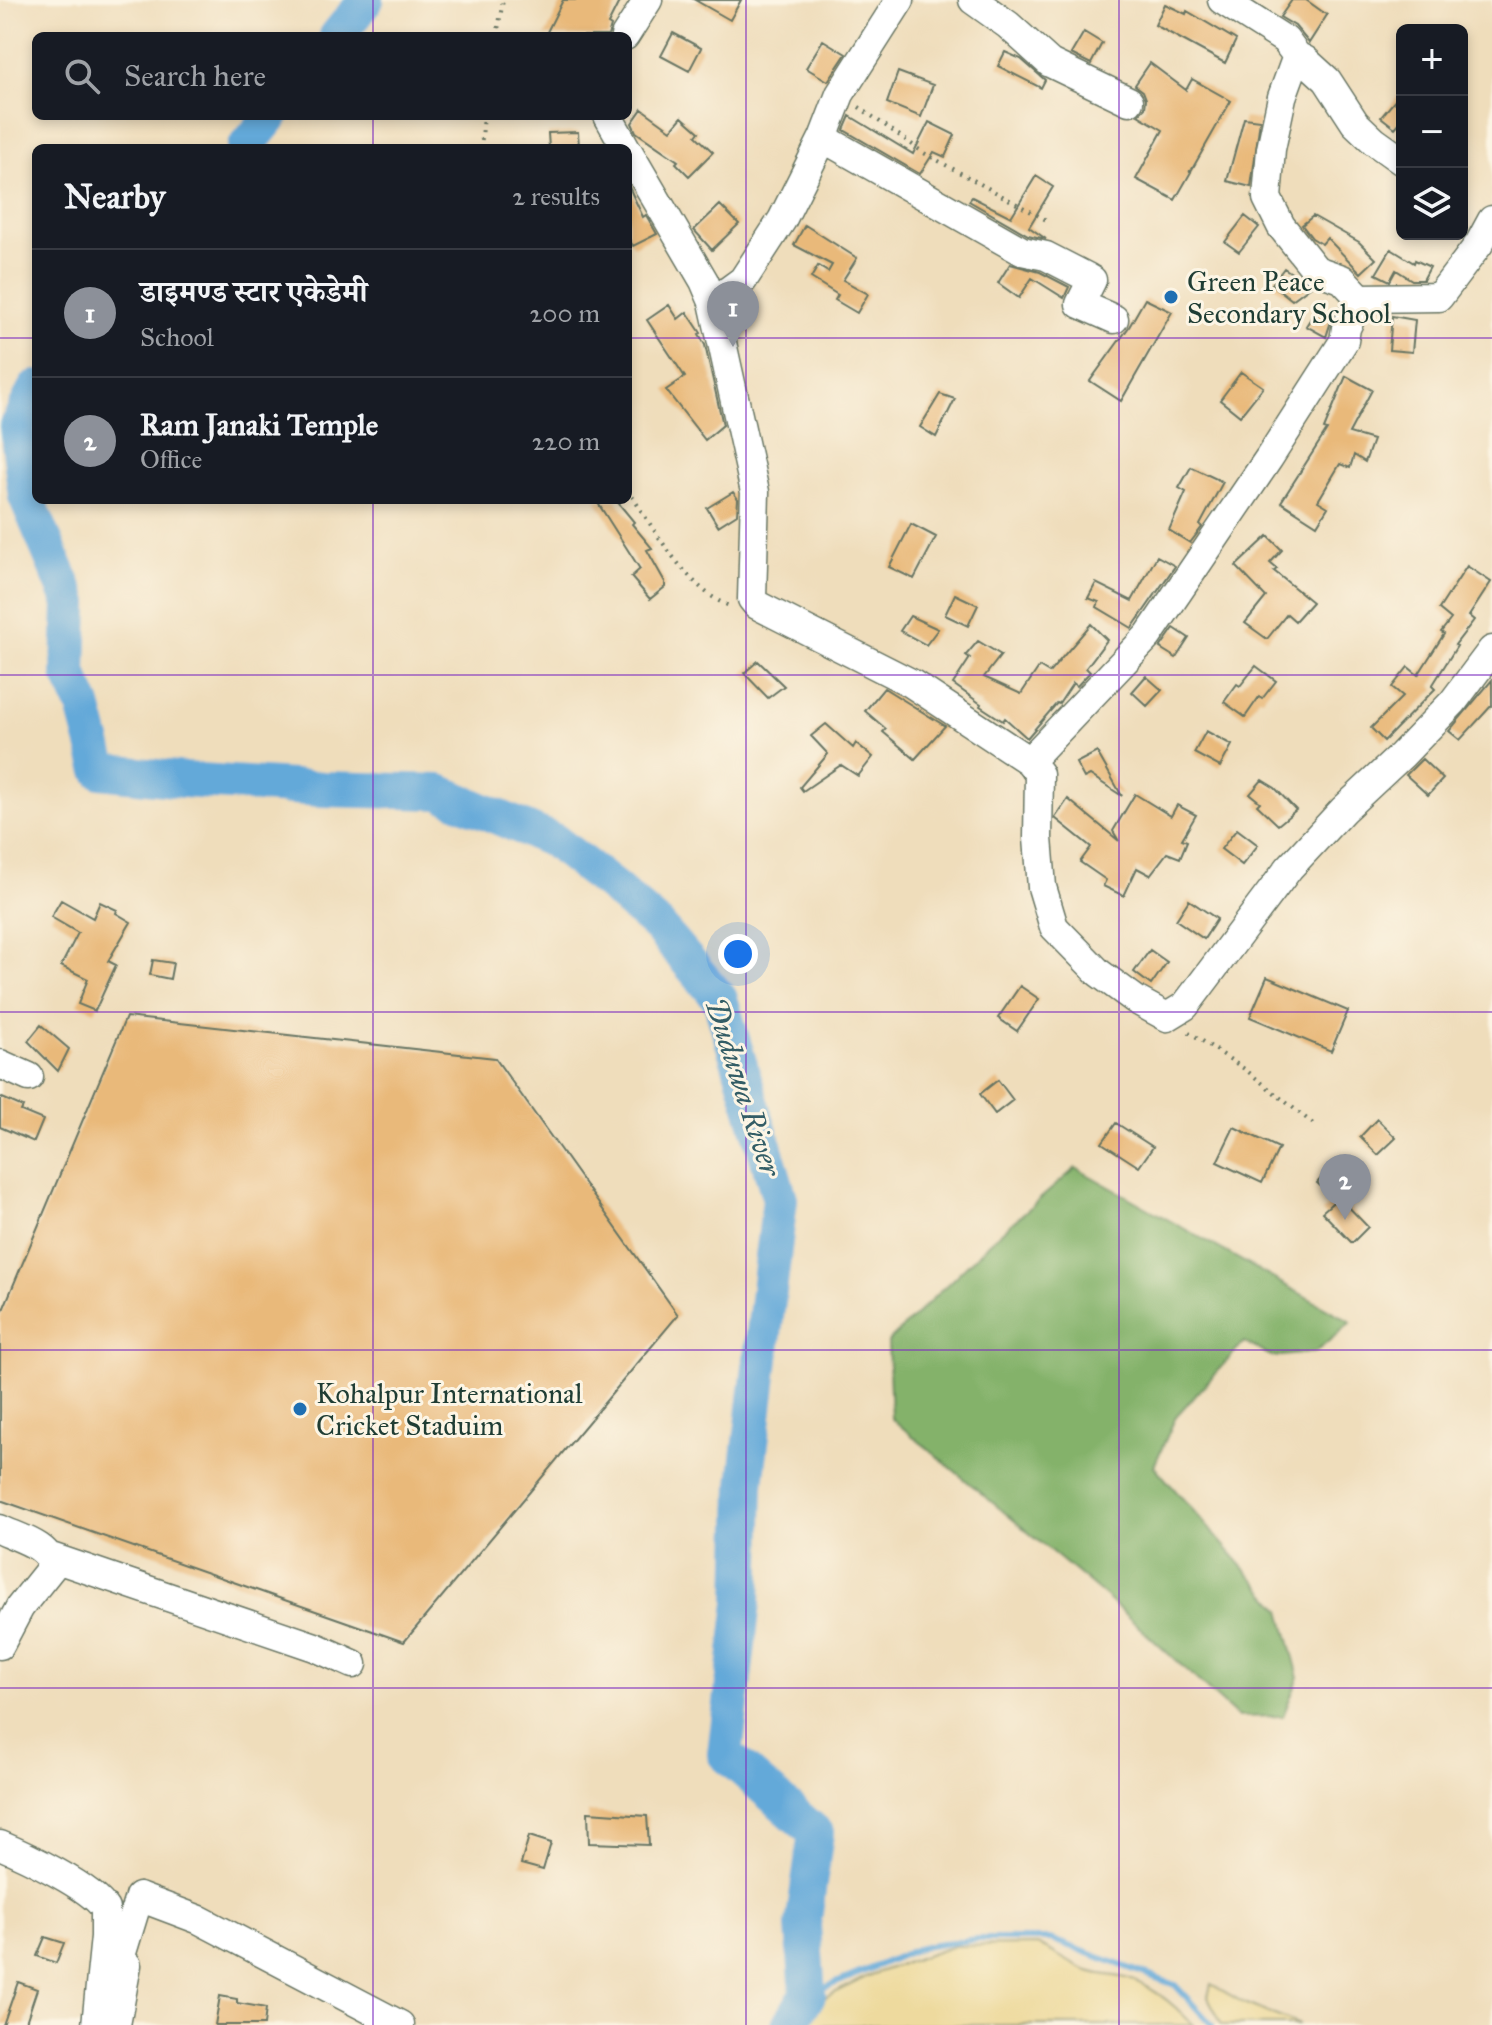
<!DOCTYPE html>
<html lang="en">
<head>
<meta charset="utf-8">
<style>
	:root { --surface:#171b24; --page:#242831; --text:#f1f3f6; --muted:#9ea1a6; --line:#363941; --accent:#8c9099 }
	body { margin:0; font-family:"IM FELL Great Primer","Noto Serif Devanagari",serif; background:var(--page); color:var(--text) }
	.controls { position:absolute; right:24px; top:24px; display:grid; overflow:hidden; border-radius:12px; box-shadow:0 4px 12px #0003 }
	.controls button { width:72px; height:72px; display:grid; place-items:center; padding:0; border:0; border-bottom:2px solid var(--line); background:var(--surface); color:var(--text); font:40px sans-serif }
	.you { position:absolute; left:738px; top:954px; width:28px; height:28px; margin:-20px; border:6px solid #fff; border-radius:50%; background:#1a73e8; box-shadow:0 0 0 12px #1a73e833 }
	.badge { display:grid; place-items:center; width:52px; height:52px; border-radius:50%; background:var(--accent); color:#fff; font-size:26px; font-weight:700 }
	.pin { position:absolute; translate:-50% -66px; filter:drop-shadow(0 2px 4px #0008) }
	.pin::after { content:''; position:absolute; top:42px; width:28px; height:24px; background:inherit; clip-path:polygon(0 0,100% 0,50% 100%) }
	.list { margin:0; padding:0; list-style:none }
	h2 { display:flex; justify-content:space-between; align-items:center; height:104px; margin:0; padding:0 32px; font-size:34px }
	h2 small { font-size:26px; font-weight:400; color:var(--muted) }
	.list li { display:grid; grid-template-columns:52px 1fr auto; gap:24px; align-items:center; box-sizing:border-box; height:128px; padding:0 32px; border-top:2px solid var(--line) }
	.list b { display:block; font-size:30px; white-space:nowrap }
	.list p { margin:0; font-size:26px; white-space:nowrap; color:var(--muted) }
	.list em { font-size:26px; font-style:normal; color:var(--muted) }
	.icon { flex:none; width:44px; height:44px; fill:none; stroke:currentColor; stroke-width:2; stroke-linecap:round; stroke-linejoin:round }
	.map { position:relative; flex:none; width:1492px; height:2025px; overflow:hidden }
	.search { position:absolute; background:var(--surface); box-shadow:0 4px 12px #0003; left:32px; top:32px; width:600px; height:88px; display:flex; align-items:center; gap:20px; box-sizing:border-box; padding:0 28px; border-radius:12px; color:var(--muted); font-size:30px }
	.panel { position:absolute; background:var(--surface); box-shadow:0 4px 12px #0003; left:32px; top:144px; width:600px; height:360px; border-radius:12px }
	.map>svg:first-child { display:block }
	.forest { fill:#84b26b; stroke:#527850; stroke-width:2 }
	.sand { fill:#eeda9e; stroke:#868c69; stroke-width:2 }
	.lines { fill:none; stroke-linecap:round; stroke-linejoin:round }
	.stream { stroke:#63a9d9; stroke-width:6 }
	.river { stroke:#63a9d9; stroke-width:36 }
	.building { fill:#e9b97a }
	.minor-casing { stroke:#687563; stroke-width:31 }
	.path { stroke:#687563; stroke-width:4; stroke-dasharray:2 6; stroke-linecap:butt }
	.minor { stroke:#fff; stroke-width:28 }
	.grid { fill:none; stroke:#7b2cbf; stroke-width:2; stroke-opacity:0.55 }
	.poi-dot { fill:#1f6fb2; stroke:#fcf5e5; stroke-width:3 }
	.labels { text-anchor:middle; stroke-width:6; stroke-linejoin:round; paint-order:stroke }
	.poi-label { font-size:28px; fill:#1f3d34; stroke:#fcf5e5; text-anchor:start }
	.water-label { font-size:30px; font-style:italic; fill:#335d66; stroke:#fcf5e5 }
</style>
</head>
<body>
<div class="map">
<svg width="1492" height="2025" viewBox="0 0 1492 2025">
	<rect width="100%" height="100%" fill="#fcf5e5"/>
	<filter id="ink" filterUnits="userSpaceOnUse"><feTurbulence type="fractalNoise" baseFrequency=".0125" numOctaves="2"/><feDisplacementMap in="SourceGraphic" scale="16" xChannelSelector="R" yChannelSelector="G"/><feConvolveMatrix kernelMatrix="1 2 1 2 8 2 1 2 1" color-interpolation-filters="sRGB"/></filter>
	<filter id="wash" filterUnits="userSpaceOnUse"><feTurbulence type="fractalNoise" baseFrequency=".006" numOctaves="4" result="noise"/><feDisplacementMap in="SourceGraphic" scale="32" xChannelSelector="R" yChannelSelector="G"/><feGaussianBlur stdDeviation="1.8" result="paint"/><feColorMatrix in="noise" values="0 0 0 0 0 0 0 0 0 0 0 0 0 0 0 0 0 1.4 0 .05"/><feComposite in="paint" operator="in"/></filter>
	<g filter="url(#wash)">
		<rect width="100%" height="100%" fill="#efddbb"/>
		<path class="forest" d="M1076,1168L1351,1322L1316,1352L1273,1357L1244,1342L1176,1416L1154,1466L1281,1610L1299,1677L1283,1716L1238,1717L1106,1597L891,1418L888,1342L998,1235Z"/>
		<path class="sand" d="M1037,1945C1055,1951 1070,1965 1088,1971C1100,1975 1114,1975 1126,1978C1153,1986 1174,2004 1193,2025H803L812,2009L826,1997L870,1975L954,1946Z
			M1211,1984L1246,2004L1300,2025H1222L1208,1997Z"/>
		<g class="lines">
			<path class="stream" d="M808,1995L921,1947L977,1939H1050L1175,1985L1212,2025"/>
			<path class="river" d="M337,36L366,0
				M245,148L271,116
				M36,388L17,426L26,496L71,603L69,673L84,706L101,771L184,780L323,789L440,792L554,841L614,888L657,925L720,999L780,1199L746,1484L743,1602L725,1754L816,1833L803,1926L808,1995L789,2025"/>
		</g>
		<g id="blocks">
			<path class="building" d="M563,0H620L608,24L611,26L608,36H545Z
				M695,0H741L730,20Z
				M1292,0H1306L1327,15L1309,43L1295,26L1280,17Z
				M1165,4L1186,14L1187,11L1236,40L1225,63L1155,25Z
				M1084,32L1102,43L1091,64L1071,54Z
				M673,33L701,48L689,71L661,56Z
				M823,40L846,54L828,81L806,68Z
				M1005,52L1021,59L1045,80L1041,88L998,66Z
				M1150,63L1186,90L1192,79L1231,101L1191,171H1189L1191,172L1175,200L1136,179L1163,130L1138,115L1145,108L1146,99L1143,91L1135,85Z
				M898,72L933,85L921,117L887,103Z
				M1402,92V120L1395,128L1381,117Z
				M642,109L671,130L682,117L699,132L696,136L713,152L689,176L676,163L678,161L636,132L632,123Z
				M850,116L913,154L929,122L955,135L945,157L934,152L920,174L844,130Z
				M1244,118L1260,120L1251,187L1227,181Z
				M578,132L579,148H549L548,133Z
				M1036,176L1053,187L1029,227L1046,239L1028,235L969,201L972,197L1011,217Z
				M628,185L643,217L646,215L657,234L633,246L628,237Z
				M720,205L739,224L712,250L694,230Z
				M1245,216L1259,227L1239,252L1225,242Z
				M1313,216L1359,242L1376,259L1361,273L1327,238L1322,244L1312,238L1302,225Z
				M805,225L857,258L843,280L868,294L857,313L835,300L838,295L811,278L818,266L828,272L832,265L794,245Z
				M1391,249L1414,263L1415,260L1430,267L1423,280H1412L1396,270L1390,281L1376,274Z
				M1010,264L1040,272L1069,287L1064,298L1032,278L1019,298L998,283Z
				M1284,268L1311,286L1292,300L1272,284Z
				M1145,299L1172,312L1121,401L1090,381L1129,327Z
				M669,305L678,319L687,312L701,333L699,334L705,345L723,425L705,440L666,390L685,377L647,320Z
				M1315,312L1332,318L1326,337L1306,326Z
				M1392,316L1415,320L1412,352L1389,350Z
				M1241,372L1263,387L1240,416L1220,400Z
				M1346,376L1372,390L1349,433L1373,440L1365,462L1354,455L1350,468L1340,464L1318,501L1328,507L1317,525L1281,502L1327,430L1324,429Z
				M940,394L955,399L936,437L920,427Z
				M1191,467L1223,482L1200,525L1202,527L1190,543L1169,530L1186,492L1179,488Z
				M733,492L738,499L737,514L718,526L707,508Z
				M596,500H616L634,522L632,524L652,548L647,550L665,582V587L650,599L631,577L640,569Z
				M911,524L936,537L914,579L889,567Z
				M1268,536L1282,550L1270,563L1277,569L1274,571L1312,602L1295,621L1287,614L1267,639L1245,623L1266,597L1236,566Z
				M1157,556L1175,566L1132,628L1097,607L1099,602L1088,598L1096,583L1132,601Z
				M1467,566L1491,582L1469,616L1474,620L1455,645L1457,646L1432,686L1435,689L1384,741L1371,728L1403,696L1392,687L1408,667L1418,675L1444,634L1441,632L1451,619L1439,609Z
				M955,594L978,605L968,626L945,615Z
				M910,616L938,629L926,645L900,631Z
				M1091,624L1107,640L1086,668L1090,672L1077,686L1073,683L1059,704L1057,703L1027,738L1005,718L1003,721L980,706L981,704L953,684L970,658L966,655L978,641L1001,655L984,677L1021,694L1039,667L1049,673Z
				M1174,628L1189,638L1176,658L1160,648Z
				M758,661L784,686L768,698L744,673Z
				M1256,666L1276,681L1262,699L1259,697L1245,717L1224,702L1237,684L1240,686Z
				M1146,676L1162,690L1147,706L1132,692Z
				M1492,680V705L1460,740L1449,731Z
				M884,688L945,726L915,759L883,732L886,729L865,711Z
				M826,724L853,748L856,743L873,757L858,776L841,765L803,791L800,787L828,754L811,736Z
				M1206,731L1232,745L1220,767L1194,753Z
				M1097,752L1122,796L1090,775L1084,778L1076,763Z
				M1422,759L1443,779L1428,795L1406,775Z
				M1262,780L1275,788L1296,810L1278,825L1257,805L1260,802L1250,794Z
				M1135,794L1171,816L1177,805L1196,815L1182,839L1187,841L1180,858L1167,853L1150,875L1137,868L1124,896L1103,886L1106,880L1080,862L1091,847L1055,818L1068,799L1119,841L1113,831Z
				M1237,829L1258,845L1242,865L1221,849Z
				M61,900L93,918L100,902L117,910L116,913L131,922L108,961L116,965L95,1011L78,1004L88,979L61,966L78,933L51,917Z
				M1189,900L1217,919L1204,939L1176,920Z
				M1150,950L1167,962L1151,985L1134,972Z
				M153,960L173,963L170,979L150,975Z
				M1267,977L1348,1011L1331,1051L1250,1017Z
				M1020,986L1039,999L1017,1031L998,1018Z
				M126,1017L495,1058L678,1315L404,1642L0,1500V1317Z
				M41,1025L69,1049L58,1071L28,1041Z
				M998,1080L1013,1100L995,1114L980,1094Z
				M0,1097L23,1107L21,1111L43,1120L34,1142L0,1127Z
				M1377,1119L1396,1138L1378,1155L1360,1137Z
				M1116,1123L1153,1147L1139,1167L1102,1143Z
				M1234,1127L1279,1148L1262,1183L1217,1162Z
				M1331,1167L1347,1181L1334,1198L1317,1183Z
				M1339,1197L1368,1227L1352,1243L1322,1212Z
				M588,1812L647,1816L649,1845L589,1843Z
				M529,1836L551,1843L543,1870L521,1864Z
				M45,1937L64,1943L56,1963L37,1956Z
				M18,1982L37,1989L25,2025H3Z
				M220,1996L237,1999V2003L266,2008L264,2025H215Z"/>
		</g>
	</g>
	<g filter="url(#ink)">
		<use href="#blocks" fill-opacity="0" stroke="#687563" stroke-width="2"/>
		<g class="lines">
			<defs>
				<path id="minor" d="M973,0L1008,25L1050,63L1129,101
					M1222,0L1285,40L1297,56L1305,60L1327,80L1355,123L1374,141L1402,161
					M625,36L648,0
					M608,116L626,148
					M823,138L1022,251L1046,256L1087,277L1092,280L1080,304L1114,319
					M628,151L704,281L713,302L755,492L752,599L757,605L911,683L1029,761L1039,774L1038,838L1042,887L1054,927L1099,973L1136,1000L1167,1017L1185,1006L1289,868L1343,810L1402,755L1453,702L1492,650
					M1360,298L1439,297L1479,244L1492,220
					M713,302L743,280L782,220L823,138L840,94L900,0
					M1029,761L1148,636L1269,458L1344,341L1346,328L1360,298L1342,279L1316,270L1281,226L1267,198L1271,149L1282,97L1297,56
					M0,1064L29,1077
					M0,1529C18,1538 50,1545 52,1567L20,1607L0,1645
					M51,1557L315,1647L353,1664
					M0,1845C24,1855 92,1887 105,1909V1937L96,2025
					M139,1897L200,1920L400,2025
					M113,1982L139,1897
					M116,2025L127,1965"/>
			</defs>
			<use href="#minor" class="minor-casing"/>
			<path class="path" d="M497,36L503,0
				M859,107L924,153L1048,221
				M481,148L484,116
				M628,490C652,526 689,592 730,606
				M1189,1032L1246,1070L1317,1127"/>
			<use href="#minor" class="minor"/>
		</g>
	</g>
	<path class="grid" d="M373,0V36M746,0V2025M1119,0V2025M373,116V148M0,338H36M628,338H1492M373,500V2025M0,675H1492M0,1012H1492M0,1350H1492M0,1688H1492"/>
	<g class="poi-dot">
		<circle cx="1171" cy="297" r="8"/>
		<circle cx="300" cy="1409" r="8"/>
	</g>
	<g class="labels">
		<g class="poi-label">
			<text x="1187" y="291">Green Peace<tspan x="1187" dy="32">Secondary School</tspan></text>
			<text x="316" y="1403">Kohalpur International<tspan x="316" dy="32">Cricket Staduim</tspan></text>
		</g>
		<g class="water-label">
			<text transform="translate(743 1087) rotate(72)" y="10">Duduwa River</text>
		</g>
	</g>
</svg>
<div class="controls">
<button>+</button>
<button>−</button>
<button><svg class="icon" aria-label="layers" viewBox="0 0 24 24"><path d="M12 4l9 5-9 5-9-5zM3 14l9 5 9-5"/></svg></button>
</div>
<div class="you"></div>
<div class="pin badge" style="left:733px;top:347px">1</div>
<div class="pin badge" style="left:1345px;top:1220px">2</div>
<div class="search"><svg class="icon" aria-label="search" viewBox="0 0 24 24"><circle cx="10" cy="10" r="6"/><path d="M15 15l6 6"/></svg>Search here</div>
<section class="panel">
<h2>Nearby<small>2 results</small></h2>
<ul class="list">
<li><span class="badge">1</span><div><b>डाइमण्ड स्टार एकेडेमी</b><p>School</p></div><em>200 m</em></li>
<li><span class="badge">2</span><div><b>Ram Janaki Temple</b><p>Office</p></div><em>220 m</em></li>
</ul>
</section>
</div>
</body>
</html>
